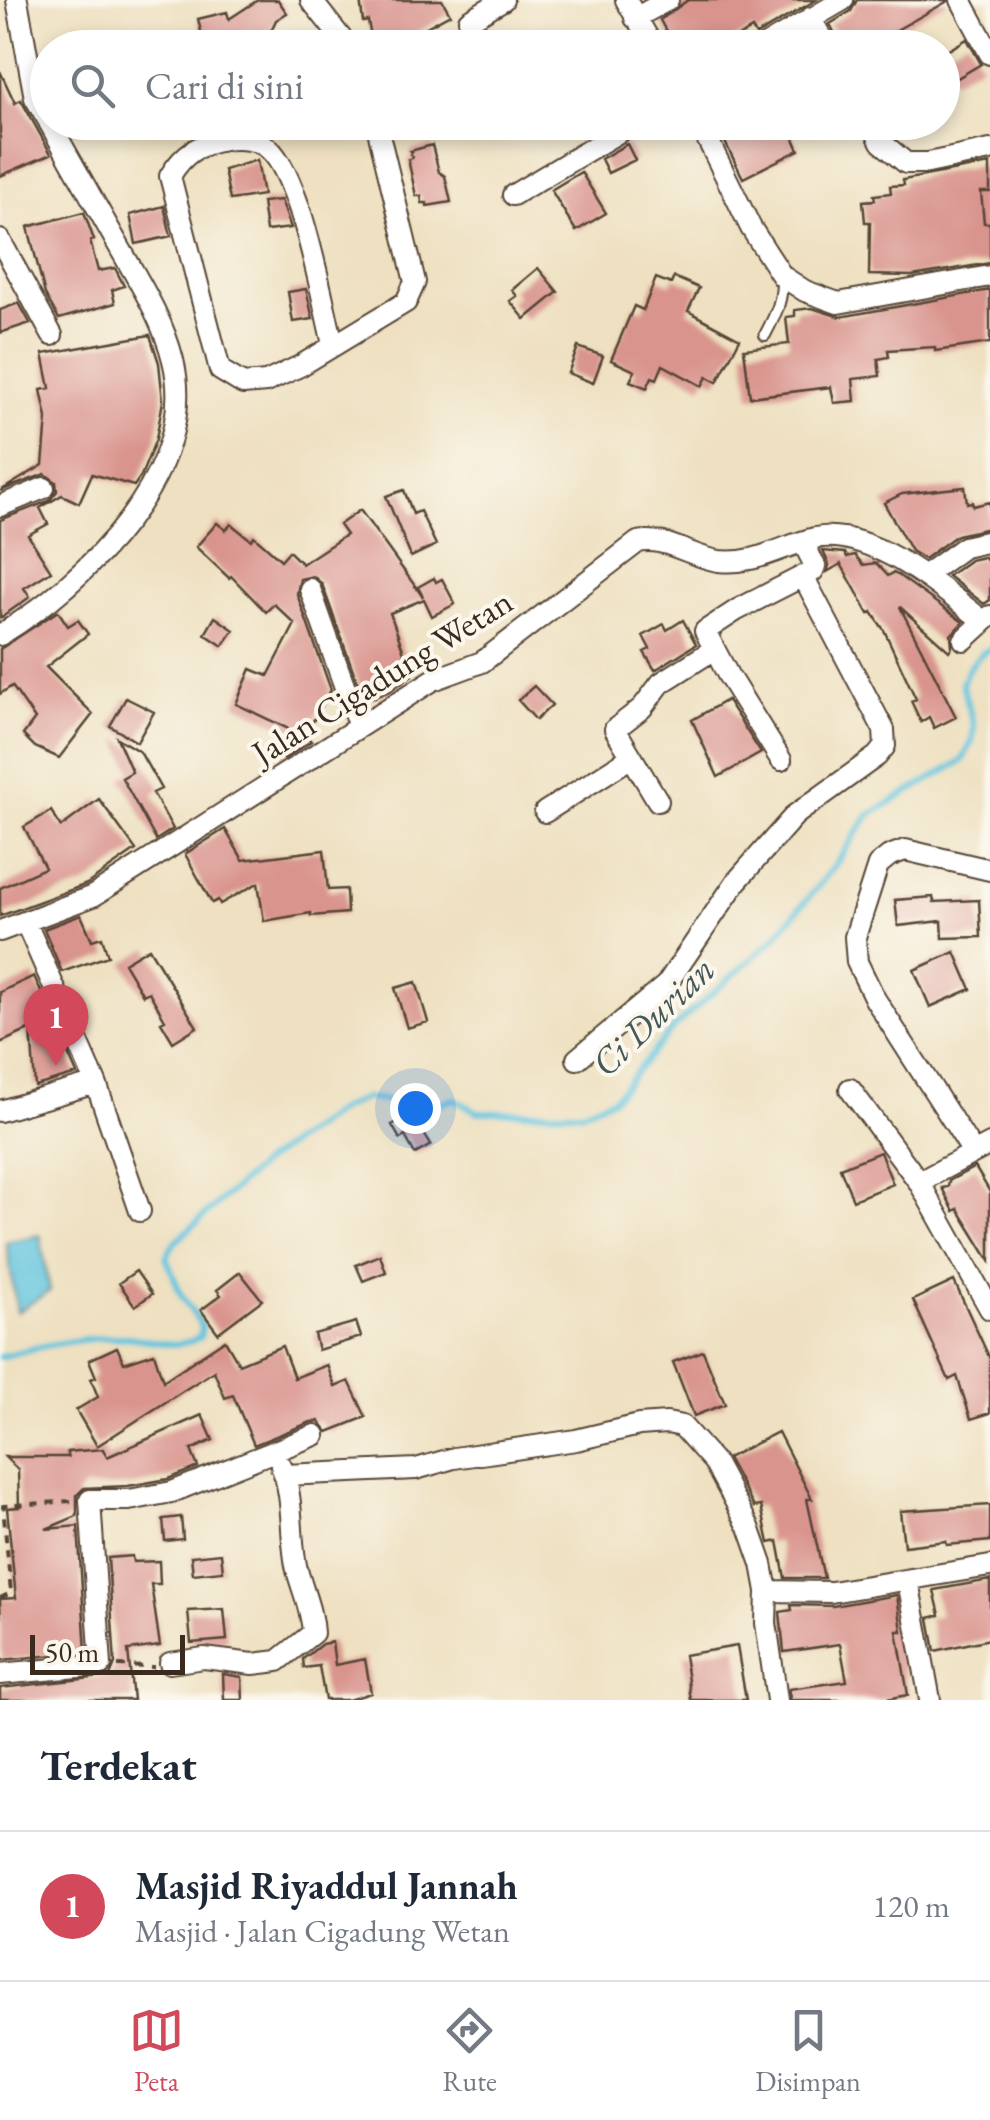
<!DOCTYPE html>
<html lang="id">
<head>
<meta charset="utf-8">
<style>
	:root { --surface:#fff; --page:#f6f6f7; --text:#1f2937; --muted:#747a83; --line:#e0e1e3; --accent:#d1495b }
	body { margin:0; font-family:"EB Garamond",serif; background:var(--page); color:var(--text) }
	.scale { position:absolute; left:30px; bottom:25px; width:155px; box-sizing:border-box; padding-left:10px; border:5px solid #3b2a1e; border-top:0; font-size:28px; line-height:35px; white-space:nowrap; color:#3b2a1e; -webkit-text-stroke:8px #fbf7ec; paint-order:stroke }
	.you { position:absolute; left:415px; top:1108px; width:35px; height:35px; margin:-25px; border:8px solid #fff; border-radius:50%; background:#1a73e8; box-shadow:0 0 0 15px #1a73e833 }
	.badge { display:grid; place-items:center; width:65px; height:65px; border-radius:50%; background:var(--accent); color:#fff; font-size:32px; font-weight:700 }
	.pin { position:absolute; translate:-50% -82px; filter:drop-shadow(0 2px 5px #0008) }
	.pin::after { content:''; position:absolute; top:52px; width:35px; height:30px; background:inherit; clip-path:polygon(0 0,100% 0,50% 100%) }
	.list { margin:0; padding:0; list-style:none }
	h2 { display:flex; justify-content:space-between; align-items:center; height:130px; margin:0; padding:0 40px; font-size:42px }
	h2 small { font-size:32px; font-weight:400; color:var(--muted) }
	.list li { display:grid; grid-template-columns:65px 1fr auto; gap:30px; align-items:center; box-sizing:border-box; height:150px; padding:0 40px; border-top:2px solid var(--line) }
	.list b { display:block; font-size:38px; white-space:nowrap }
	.list p { margin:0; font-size:32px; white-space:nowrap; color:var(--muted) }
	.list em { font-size:32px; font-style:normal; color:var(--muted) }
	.icon { flex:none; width:55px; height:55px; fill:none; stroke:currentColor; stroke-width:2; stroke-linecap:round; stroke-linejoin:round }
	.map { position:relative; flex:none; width:990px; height:1700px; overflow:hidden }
	.search { position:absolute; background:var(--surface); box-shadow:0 5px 15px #0003; left:30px; right:30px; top:30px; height:110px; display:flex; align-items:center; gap:25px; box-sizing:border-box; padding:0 35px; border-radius:55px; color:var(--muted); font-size:38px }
	.sheet { height:280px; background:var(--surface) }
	nav { display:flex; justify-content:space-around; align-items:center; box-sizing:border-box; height:140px; border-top:2px solid var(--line); background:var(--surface); font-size:28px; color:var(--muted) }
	nav a { display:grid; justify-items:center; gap:5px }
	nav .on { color:var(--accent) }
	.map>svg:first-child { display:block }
	.water { fill:#60c5de; stroke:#4e787e; stroke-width:2.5 }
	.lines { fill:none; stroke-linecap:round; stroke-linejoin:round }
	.stream { stroke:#60c5de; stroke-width:6 }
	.building { fill:#d9948e }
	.lane-casing { stroke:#564536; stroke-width:14 }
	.street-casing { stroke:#564536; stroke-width:24 }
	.path { stroke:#564536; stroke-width:4; stroke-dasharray:8 8; stroke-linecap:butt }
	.lane { stroke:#fff; stroke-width:10 }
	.street { stroke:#fff; stroke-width:20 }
	.labels { text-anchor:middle; stroke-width:8; stroke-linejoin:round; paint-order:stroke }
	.street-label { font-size:35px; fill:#3b2a1e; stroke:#fbf7ec }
	.water-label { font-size:38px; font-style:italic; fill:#465858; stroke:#fbf7ec }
</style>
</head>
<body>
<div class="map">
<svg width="990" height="1700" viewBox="0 0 990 1700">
	<rect width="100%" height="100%" fill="#fbf7ec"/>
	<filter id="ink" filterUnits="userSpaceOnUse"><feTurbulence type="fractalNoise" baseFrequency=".01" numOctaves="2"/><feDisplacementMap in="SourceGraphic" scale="20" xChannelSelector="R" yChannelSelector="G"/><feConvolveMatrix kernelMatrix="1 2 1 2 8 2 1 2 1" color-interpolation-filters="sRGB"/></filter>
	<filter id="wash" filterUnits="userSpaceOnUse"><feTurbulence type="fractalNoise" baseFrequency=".0048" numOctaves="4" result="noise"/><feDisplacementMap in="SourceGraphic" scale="40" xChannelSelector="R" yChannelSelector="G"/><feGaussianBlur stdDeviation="2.25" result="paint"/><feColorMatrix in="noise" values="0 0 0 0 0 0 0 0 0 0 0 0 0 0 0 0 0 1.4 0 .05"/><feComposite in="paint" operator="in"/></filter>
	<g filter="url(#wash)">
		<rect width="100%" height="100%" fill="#eee0c0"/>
		<path class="water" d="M40,1235L50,1291L17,1312L6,1242Z"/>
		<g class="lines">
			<path class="stream" d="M0,1357C39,1346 83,1337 124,1337C151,1338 174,1352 200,1337L202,1326L181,1295L166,1257L175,1242L264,1162L341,1109L365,1098L427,1106L454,1099L478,1112H580L614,1098L673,1028L774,939L833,868L869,815L962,761L972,742L974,727L962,684L968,669L982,653L990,649"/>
		</g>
		<g id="blocks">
			<path class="building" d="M258,0H278L287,13L276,20L263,48H205L198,19L227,12L229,19Z
				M360,0H442L450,14L414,34L416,44L373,48L368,21L363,22Z
				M688,0H816L756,35L752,29L719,48H675L660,20Z
				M857,0H947L948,1L884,37L885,40L872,48H842L830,24L851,11Z
				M967,39L981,64L954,80L951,75L942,80V54Z
				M0,71L15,103L21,100L51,154L0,176Z
				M715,122H787L799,150L743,178Z
				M627,144L635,160L608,173L601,159Z
				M432,145L439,172L445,176L451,202L427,206V203H422L421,196H416L408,159L412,158L410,151Z
				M257,160L263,195L230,200L224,170Z
				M990,164V192H981L984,223H990V263L912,276L869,275L870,222H865L863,201L875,200L874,195L891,193L890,186L904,185L903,180Z
				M581,172L606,213L576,231L551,190Z
				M281,200L291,228L266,231L262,202Z
				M164,206L171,236L136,244L130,215Z
				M84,212L94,240L90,241L98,271L115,268L124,286L112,290L115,303L59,319L45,294L28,227Z
				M538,268L558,292L525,319L510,301L517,296L512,290Z
				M674,277L699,288L688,311L740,339L717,382L707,377L702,386L663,365L657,379L652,377L647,388L630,381L635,371L611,360L634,306L643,310L656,278L671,284Z
				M306,289L313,319L293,322L288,292Z
				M990,290V343L935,351V347L888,350L889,357L878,359L880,376L853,379L855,401L834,403L831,387L750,397L744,349L789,344L786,317L795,316V310L812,308L840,317Z
				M19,303L30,323L0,333V310Z
				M150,335L159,363L163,401L156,439L141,476L134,486L92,474L79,503L62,495L40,508L48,524L28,535L51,571L24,588L30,597L0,618V520L49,501L57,491L56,482L45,474L0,491L43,465L47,418L41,390L50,388L43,354Z
				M578,347L603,356L593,383L568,373Z
				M965,487L967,503L972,502L973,506L990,502V528L957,535L924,559L911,551L884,503L902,494Z
				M404,490L413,514L420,511L436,545L411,557L386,496Z
				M360,510L423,597L418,587L434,578L436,582L442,579L455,604L432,616L424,599L390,613L412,675L390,691L364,701L322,584L313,576L300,579L297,594L331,690L305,735L311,741L284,759L274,746L293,731L236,704L251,669L268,676L295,624L274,604L266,612L231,576L229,578L196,547L217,523L226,530L231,524L251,540L254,536L281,560L289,551L302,564L346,535L339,525Z
				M823,551L845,553L847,557L855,555L863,565L876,563L888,576L893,573L898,575L963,622L951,635L952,647L949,651L900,607L956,717L934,728L929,717L921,722L911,701L916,699L884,630L872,612L869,614L841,564L827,572L829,565Z
				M984,557L990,564V600L984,604L948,576L970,560Z
				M58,611L68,626L78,620L88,634L46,667L93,714L59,758L35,747L23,735L35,719L12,686L0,694V649Z
				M215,617L234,630L223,646L205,634Z
				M683,620L696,644L655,670L644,652L650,649L643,636L664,624L667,630Z
				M534,686L552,705L536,720L518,700Z
				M126,698L154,712L137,742L110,726Z
				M727,700L761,753L718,777L692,720Z
				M117,738L140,752L161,789L153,793L173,829L156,840L122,778L132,772Z
				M99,799L136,850L87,884L0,916V888L45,868L24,827L51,811L61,827Z
				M225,829L243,860L324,850L328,890L346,889L347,913L311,916V913L264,921L258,883L220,904L218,900L212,903L185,854Z
				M933,897L934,902L979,900L981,937L943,938L942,921L898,926L895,900Z
				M81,915L92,940L102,937L108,956L62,972L44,929Z
				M149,948L197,1027L173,1042L161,1022L165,1020L149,992L143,995L124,963Z
				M955,952L971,989L930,1007L914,970Z
				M34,976L77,1074L35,1086L31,1029L0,1043V992Z
				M416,982L428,1022L407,1028L395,988Z
				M412,1114L431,1145L415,1154L405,1136L400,1139L392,1125Z
				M880,1152L893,1184L853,1200L840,1168Z
				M975,1167L990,1192V1261L958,1209L954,1211L942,1188L948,1187L949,1181Z
				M380,1255L386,1272L363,1281L356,1265Z
				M136,1271L152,1294L135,1306L119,1283Z
				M240,1272L262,1300L218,1333L201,1310L221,1295L217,1290Z
				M954,1281L990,1359V1413L971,1419L957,1376L949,1380L913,1300Z
				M356,1322L361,1337L318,1350L314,1334Z
				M225,1340L239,1364L282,1346L294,1378L327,1365L335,1387L349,1381L366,1417L328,1432L319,1421L311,1422L254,1445L233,1395L225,1398L214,1371L97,1446L76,1410L98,1397L91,1379L96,1377L89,1360L117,1347L124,1363L154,1353L163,1381Z
				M703,1351L725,1404L694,1416L673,1362Z
				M202,1415L213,1440L191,1450L198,1467L168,1479L128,1486L84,1488L77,1495V1516L46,1529L78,1526L86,1652L2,1660L0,1599L16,1598L7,1508L19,1507L18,1470L5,1457H68L67,1452L103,1449L107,1457Z
				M778,1432L812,1499H807L824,1578H785L778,1541L769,1543L761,1506L754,1507L727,1458Z
				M990,1505V1541L947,1545L946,1541L904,1546L900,1511Z
				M181,1517L183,1539L165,1541L163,1519Z
				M221,1553L223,1571L193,1574L191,1556Z
				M132,1556L133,1562L159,1561L160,1584H151L160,1646L128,1650L133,1700H0V1688L110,1676L115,1664L108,1558Z
				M990,1580V1639L935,1651L929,1618L940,1615L934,1590Z
				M897,1595L902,1631H897L908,1695L881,1700H790L789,1689L847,1681L840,1644L784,1652L780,1612L792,1610L791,1605L833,1606Z
				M224,1609L227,1640L191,1643L188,1611Z
				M332,1642L335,1665L365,1659L371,1693L348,1700H325L319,1666L304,1668L303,1659L322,1644Z
				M737,1646L746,1700H691L684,1655Z
				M223,1674L242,1677L243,1700H224Z"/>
		</g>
	</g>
	<g filter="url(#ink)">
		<use href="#blocks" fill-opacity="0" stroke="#564536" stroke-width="2.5"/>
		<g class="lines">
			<defs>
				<path id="lane" d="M765,335C776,314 783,300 782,276"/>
				<path id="street" d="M17,0L35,98L48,120
					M311,0L349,48
					M626,0L654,48
					M961,0L990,54
					M635,18L668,0
					M810,18L828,48
					M469,20L503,0
					M761,48L843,0
					M699,122L751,228L782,276L805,291L838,303L990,276
					M871,122L881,142L906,163H928L990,150
					M513,195L636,122
					M0,240L52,335
					M333,344C322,300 301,176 268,148C255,138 239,138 224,140C197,145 184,153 170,176L220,370L243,384L266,382L300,366L406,302L415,282L376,122
					M0,506L44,488
					M925,575L964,547L990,541
					M310,589L359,727
					M0,635C85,583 201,471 173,360C163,320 141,285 121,250C97,207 73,165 49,122
					M964,640L990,616
					M781,760L728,675L705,631L737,610L813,571L815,566L803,542
					M658,801L615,729L642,708L661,683L713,650
					M545,812L630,758
					M26,923L96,1083L140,1211
					M0,931L93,896L433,680L482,662L638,542C666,536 690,557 719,561C755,565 782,546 815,538C871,527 943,589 983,621
					M577,1059L666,985L736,882L795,815L877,756L885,746L884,730L803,576
					M850,1089L919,1182L990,1309
					M0,1111L96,1083
					M973,1152L875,999L857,962L855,937L878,865L889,856L905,850L990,870
					M919,1182L990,1144
					M285,1475L416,1469L454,1458L576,1440L639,1425L667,1423L682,1426L714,1462L749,1527L762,1564L767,1591
					M908,1581L930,1700
					M170,1663L204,1658L253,1664L278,1661L313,1633C312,1611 303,1592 297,1570C289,1537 295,1497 281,1466
					M0,1674L101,1665L90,1500H129L172,1492L315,1435
					M777,1700L766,1623L767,1591L831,1592L990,1566"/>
			</defs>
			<use href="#lane" class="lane-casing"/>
			<use href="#street" class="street-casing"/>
			<path class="path" d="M0,1598L11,1593L3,1506L71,1501
				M118,1666L154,1667"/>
			<use href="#lane" class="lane"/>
			<use href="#street" class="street"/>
		</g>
	</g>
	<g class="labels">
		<g class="street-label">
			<text transform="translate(382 677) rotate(-32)" y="12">Jalan Cigadung Wetan</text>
		</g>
		<g class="water-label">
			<text transform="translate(653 1016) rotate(-44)" y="13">Ci Durian</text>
		</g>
	</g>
</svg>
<div class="scale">50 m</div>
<div class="you"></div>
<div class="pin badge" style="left:56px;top:1066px">1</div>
<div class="search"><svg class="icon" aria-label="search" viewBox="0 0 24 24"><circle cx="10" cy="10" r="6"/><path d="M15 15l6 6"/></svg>Cari di sini</div>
</div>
<section class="sheet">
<h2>Terdekat<small></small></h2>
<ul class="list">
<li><span class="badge">1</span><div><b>Masjid Riyaddul Jannah</b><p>Masjid · Jalan Cigadung Wetan</p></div><em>120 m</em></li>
</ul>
</section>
<nav>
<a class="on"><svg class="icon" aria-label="map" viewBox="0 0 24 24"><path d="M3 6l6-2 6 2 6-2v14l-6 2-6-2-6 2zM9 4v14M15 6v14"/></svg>Peta</a>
<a><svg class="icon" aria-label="directions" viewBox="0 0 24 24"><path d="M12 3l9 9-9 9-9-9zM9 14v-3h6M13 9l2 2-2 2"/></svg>Rute</a>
<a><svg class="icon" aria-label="saved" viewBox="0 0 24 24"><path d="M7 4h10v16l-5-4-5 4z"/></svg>Disimpan</a>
</nav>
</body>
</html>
